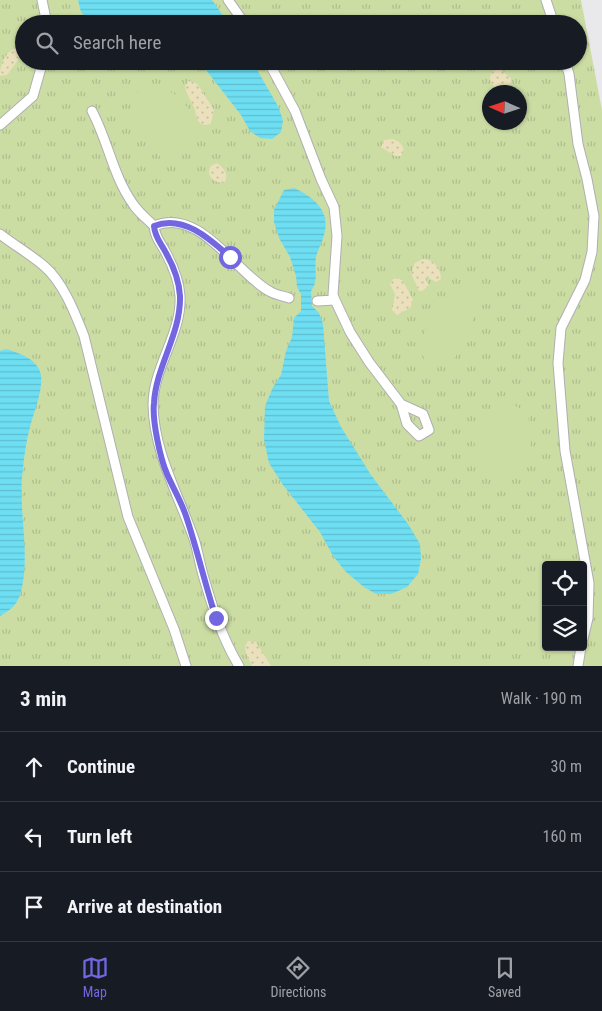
<!DOCTYPE html>
<html lang="en">
<head>
<meta charset="utf-8">
<style>
	:root { --surface:#171b24; --page:#20242c; --text:#f1f3f6; --muted:#9ea1a6; --line:#363941; --accent:#7267e1 }
	body { margin:0; font-family:"Roboto Condensed",sans-serif; background:var(--page); color:var(--text) }
	.controls { position:absolute; right:15px; bottom:15px; display:grid; overflow:hidden; border-radius:5px; box-shadow:0 1px 4px #0004 }
	.controls button { width:45px; height:45px; display:grid; place-items:center; padding:0; border:0; border-bottom:1px solid var(--line); background:var(--surface); color:var(--text); font:25px sans-serif }
	.compass { position:absolute; left:482px; top:85px; width:45px; height:45px; border-radius:50%; background:var(--surface); box-shadow:0 1px 4px #0004; rotate:273deg }
	.stop { position:absolute; width:15px; height:15px; margin:-11px; border:4px solid #7267e1; border-radius:50%; background:#fff }
	.stop.end { background:#7267e1; border-color:#fff; box-shadow:0 1px 5px #0008 }
	.list { margin:0; padding:0; list-style:none }
	h2 { display:flex; justify-content:space-between; align-items:center; height:65px; margin:0; padding:0 20px; font-size:21px }
	h2 small { font-size:16px; font-weight:400; color:var(--muted) }
	.list li { display:grid; grid-template-columns:32px 1fr auto; gap:15px; align-items:center; box-sizing:border-box; height:70px; padding:0 20px; border-top:1px solid var(--line) }
	.list b { display:block; font-size:19px; white-space:nowrap }
	.list em { font-size:16px; font-style:normal; color:var(--muted) }
	.icon { flex:none; width:28px; height:28px; fill:none; stroke:currentColor; stroke-width:2; stroke-linecap:round; stroke-linejoin:round }
	.map { position:relative; flex:none; width:602px; height:666px; overflow:hidden }
	.search { position:absolute; background:var(--surface); box-shadow:0 1px 4px #0004; left:15px; right:15px; top:15px; height:55px; display:flex; align-items:center; gap:12px; box-sizing:border-box; padding:0 18px; border-radius:28px; color:var(--muted); font-size:19px }
	.sheet { height:275px; background:var(--surface) }
	nav { display:flex; justify-content:space-around; align-items:center; box-sizing:border-box; height:70px; border-top:1px solid var(--line); background:var(--surface); font-size:14px; color:var(--muted) }
	nav a { display:grid; justify-items:center; gap:2px }
	nav .on { color:var(--accent) }
	.map>svg:first-child { display:block }
	.grass { fill:url(#grass-tufts); fill-rule:evenodd }
	.sand { fill:url(#sand-dots) }
	.garden { fill:#ccdda4 }
	.water { fill:url(#water-rules) }
	.lines { fill:none; stroke-linecap:round; stroke-linejoin:round }
	.service-casing { stroke:#aeafb1; stroke-width:11 }
	.service { stroke:#fff; stroke-width:9 }
	.route { stroke:#7267e1; stroke-width:6 }
</style>
</head>
<body>
<div class="map">
<svg width="602" height="666" viewBox="0 0 602 666">
	<defs>
		<pattern id="grass-tufts" width="24" height="20" patternUnits="userSpaceOnUse" patternTransform="scale(1.25)"><rect width="24" height="20" fill="#ccdda4"/><path d="M3 7l-1-3M5 7V3M7 7l1-3M15 17l-1-3M17 17v-4M19 17l1-3" fill="none" stroke="#afbd8d"/></pattern>
		<pattern id="sand-dots" width="8" height="8" patternUnits="userSpaceOnUse" patternTransform="scale(1.25)"><rect width="8" height="8" fill="#eae0bb"/><path d="M2 2h.1M6 6h.1" fill="none" stroke="#c8c0a0" stroke-width="1.8" stroke-linecap="round"/></pattern>
		<pattern id="water-rules" width="6" height="5" patternUnits="userSpaceOnUse" patternTransform="scale(1.25)"><rect width="6" height="5" fill="#6edef2"/><path d="M0 2.5h6" fill="none" stroke="#5fbecf"/></pattern>
	</defs>
	<rect width="100%" height="100%" fill="#e9e9ec"/>
	<path class="grass" d="M0,0H581L602,110V666H0ZM24,24H578V61H24ZM490,92H520V122H490ZM546,565H583V647H546Z"/>
	<path class="sand" d="M17,48L20,49L21,56L7,75L0,76C0,65 5,51 17,48Z
		M498,69L501,70L511,78L510,86L498,88L494,87L490,80L491,73Z
		M189,81L196,83L200,88L214,110L211,124C206,125 202,126 199,122C196,119 196,114 195,110C192,101 186,95 185,86Z
		M393,139C401,142 407,148 401,156H395L381,147L384,140Z
		M217,163C224,168 230,175 224,183C214,183 205,176 211,166Z
		M423,259C434,259 441,269 441,279L436,282L427,277L425,278L429,286L422,291H419L411,273L415,263Z
		M398,278L403,281L413,300L410,308L397,315L392,310L395,294L390,284L393,279Z
		M248,641L256,642L271,666H252C249,657 241,650 248,641Z"/>
	<path class="garden" d="M158,85C167,90 177,94 184,103C201,125 196,168 159,156C155,149 152,142 148,135C144,128 136,123 133,116C125,97 142,86 158,85Z
		M468,285L475,287C482,302 473,320 467,334C462,347 453,370 434,365C429,364 425,361 423,356C415,338 443,292 460,286C463,285 466,285 468,285Z
		M502,403C510,404 520,406 526,413C530,420 530,428 531,435C532,461 519,489 489,476C457,462 482,417 502,403Z"/>
	<path class="water" d="M78,0H212L229,24H91L81,12Z
		M199,61H252L279,108L283,121L281,132L272,139L260,138L250,131L241,115Z
		M294,188C314,197 331,211 324,235C322,243 318,249 316,257C314,270 319,280 311,291L312,306L319,313L323,324L329,401L341,427L371,475L408,524L420,544L421,559L418,574L407,587L391,594H376L364,587L346,572L333,556L320,532L283,485L269,463L264,440L265,406L273,387L281,375L286,351L292,337L294,318L301,311V294L297,287L296,276L290,257L279,238L274,222V210L284,190Z
		M6,349C19,353 38,359 41,375C43,393 33,413 29,431C26,443 24,456 23,469C17,509 32,556 20,595C17,605 9,611 0,616V351Z"/>
	<g class="lines">
		<defs>
			<path id="service" d="M42,0L47,24
				M228,0L245,24
				M546,0L554,24
				M268,61L295,111L321,179L334,207L337,236L333,295L335,300L350,332L369,362L401,404L407,424L419,436L429,430L423,414L401,404
				M565,61L569,74L578,144L587,179L594,216L592,252L585,280L561,328L558,363L565,451L589,583L588,618L583,639
				M92,111C108,141 113,176 133,204C138,212 147,219 154,226
				M0,125L33,96L43,61
				M0,234C14,245 30,254 44,266C63,282 75,313 84,336L128,517L174,629L186,666
				M317,301L335,300
				M239,666C222,638 212,606 203,575C200,564 198,553 195,542C180,497 154,454 153,405C153,367 182,334 180,296C179,280 173,266 166,253C161,243 155,238 154,226C200,206 236,274 271,292C276,295 283,296 289,298
				M578,666L581,647"/>
		</defs>
		<use href="#service" class="service-casing"/>
		<use href="#service" class="service"/>
	</g>
	<g class="lines">
		<path class="route" d="M216,618C205,584 197,549 186,516C181,501 173,488 167,474C160,458 152,420 154,403C156,366 181,334 180,296C179,281 174,267 166,253C161,243 155,238 154,226C183,214 210,239 230,257"/>
	</g>
</svg>
<div class="controls">
<button><svg class="icon" aria-label="locate" viewBox="0 0 24 24"><circle cx="12" cy="12" r="6"/><path d="M12 2v4M12 18v4M2 12h4M18 12h4"/></svg></button>
<button><svg class="icon" aria-label="layers" viewBox="0 0 24 24"><path d="M12 4l9 5-9 5-9-5zM3 14l9 5 9-5"/></svg></button>
</div>
<svg class="compass" viewBox="-18 -18 36 36"><path d="M0-13l5 13h-10z" fill="#e53935"/><path d="M0 13l5-13h-10z" fill="#9ea1a6"/></svg>
<div class="stop" style="left:230px;top:257px"></div>
<div class="stop end" style="left:216px;top:618px"></div>
<div class="search"><svg class="icon" aria-label="search" viewBox="0 0 24 24"><circle cx="10" cy="10" r="6"/><path d="M15 15l6 6"/></svg>Search here</div>
</div>
<section class="sheet">
<h2>3 min<small>Walk · 190 m</small></h2>
<ul class="list">
<li><svg class="icon" aria-label="ahead" viewBox="0 0 24 24"><path d="M12 20V5M6 11l6-6 6 6"/></svg><div><b>Continue</b></div><em>30 m</em></li>
<li><svg class="icon" aria-label="left" viewBox="0 0 24 24"><path d="M17 20v-9H6M10 6l-5 5 5 5"/></svg><div><b>Turn left</b></div><em>160 m</em></li>
<li><svg class="icon" aria-label="arrive" viewBox="0 0 24 24"><path d="M6 21V4h12l-3 4 3 4H6"/></svg><div><b>Arrive at destination</b></div></li>
</ul>
</section>
<nav>
<a class="on"><svg class="icon" aria-label="map" viewBox="0 0 24 24"><path d="M3 6l6-2 6 2 6-2v14l-6 2-6-2-6 2zM9 4v14M15 6v14"/></svg>Map</a>
<a><svg class="icon" aria-label="directions" viewBox="0 0 24 24"><path d="M12 3l9 9-9 9-9-9zM9 14v-3h6M13 9l2 2-2 2"/></svg>Directions</a>
<a><svg class="icon" aria-label="saved" viewBox="0 0 24 24"><path d="M7 4h10v16l-5-4-5 4z"/></svg>Saved</a>
</nav>
</body>
</html>
